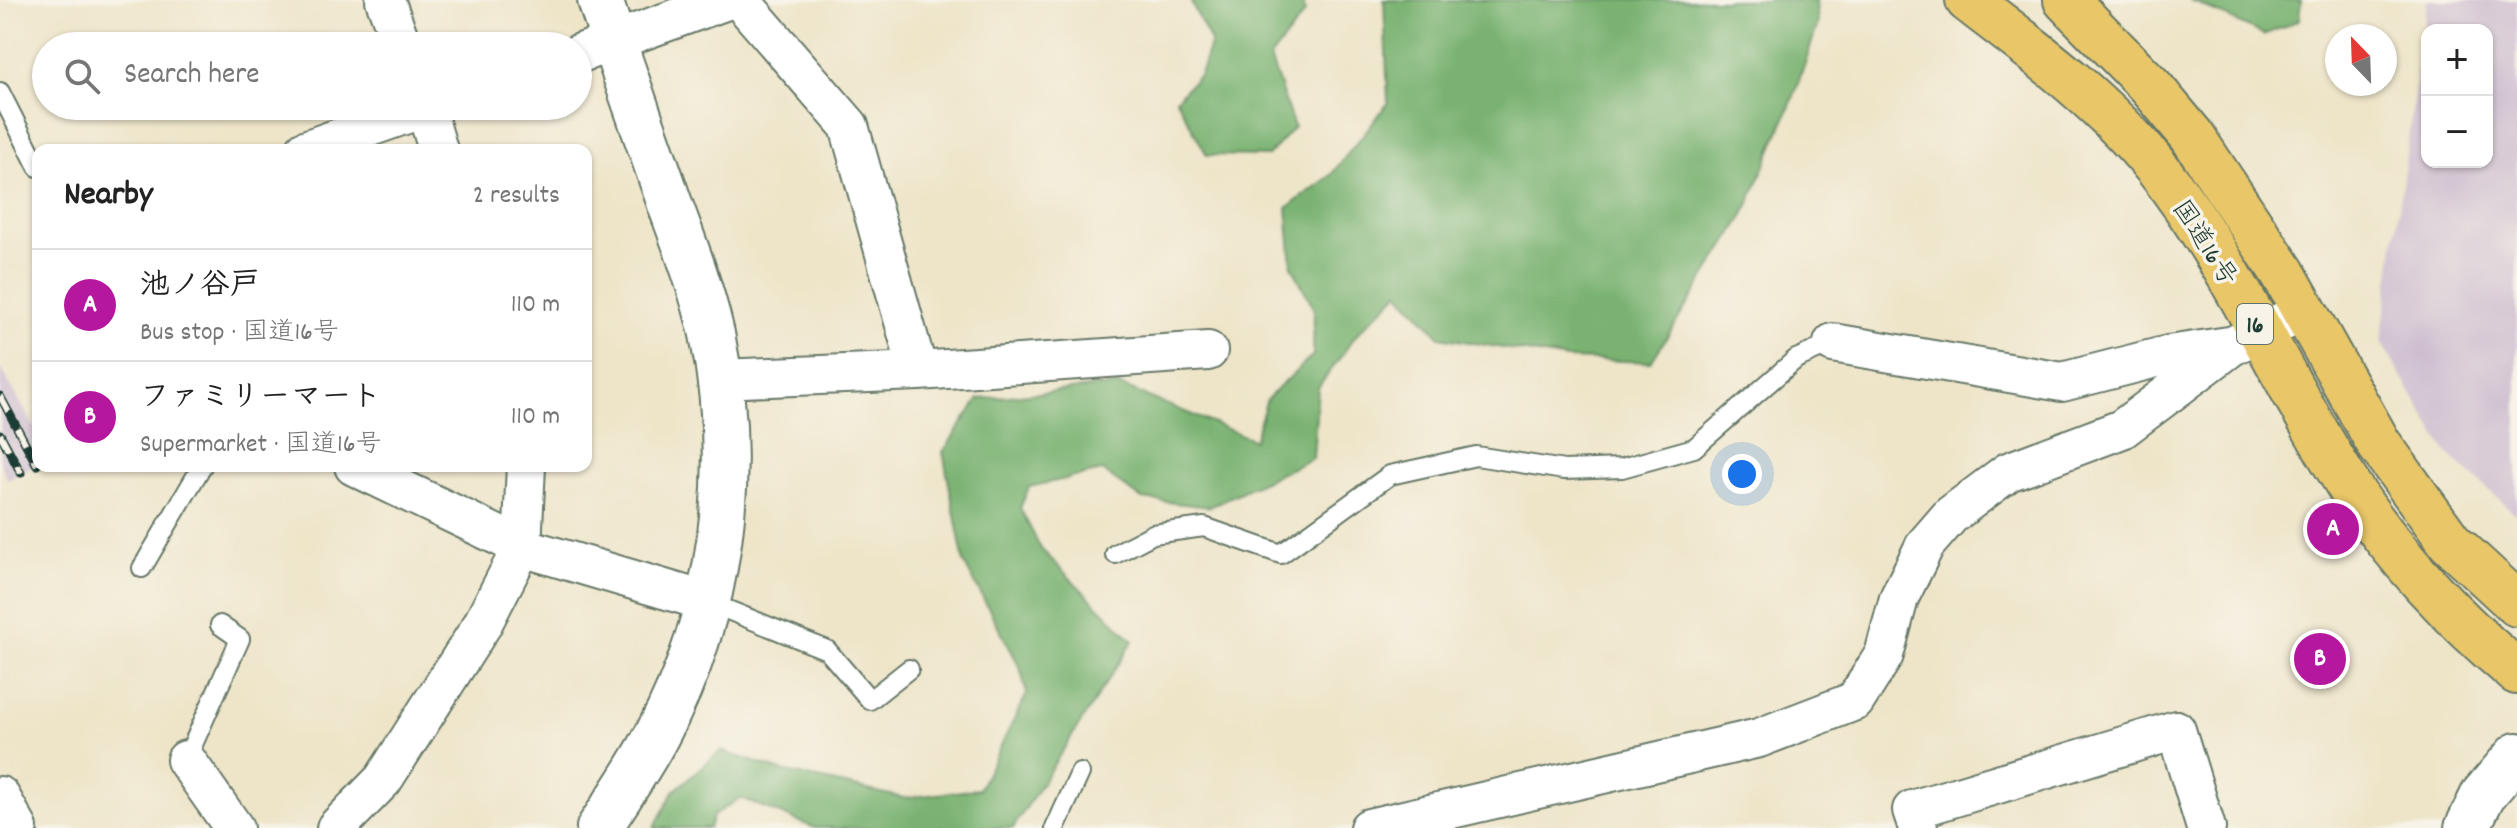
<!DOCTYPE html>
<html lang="en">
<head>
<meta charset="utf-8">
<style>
	:root { --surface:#fff; --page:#f2f2f2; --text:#222; --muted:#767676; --line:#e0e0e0; --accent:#b5179e }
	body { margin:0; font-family:Dekko,"Klee One",sans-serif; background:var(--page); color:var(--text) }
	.controls { position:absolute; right:24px; top:24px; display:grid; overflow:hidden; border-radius:16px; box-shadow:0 2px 6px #0004 }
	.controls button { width:72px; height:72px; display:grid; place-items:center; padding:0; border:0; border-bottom:2px solid var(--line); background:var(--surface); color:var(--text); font:40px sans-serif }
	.compass { position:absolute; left:2325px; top:24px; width:72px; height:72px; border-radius:50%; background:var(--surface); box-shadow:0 2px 6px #0004; rotate:337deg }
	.you { position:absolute; left:1742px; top:474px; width:28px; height:28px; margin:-20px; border:6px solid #fff; border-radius:50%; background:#1a73e8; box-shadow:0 0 0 12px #1a73e833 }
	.badge { display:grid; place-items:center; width:52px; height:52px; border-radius:50%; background:var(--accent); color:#fff; font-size:26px; font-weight:700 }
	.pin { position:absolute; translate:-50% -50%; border:4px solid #fff; box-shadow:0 2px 8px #0006 }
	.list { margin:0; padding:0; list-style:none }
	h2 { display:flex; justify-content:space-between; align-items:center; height:104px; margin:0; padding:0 32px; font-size:34px }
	h2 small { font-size:26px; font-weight:400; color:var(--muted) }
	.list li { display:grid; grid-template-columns:52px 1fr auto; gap:24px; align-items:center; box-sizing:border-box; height:112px; padding:0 32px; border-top:2px solid var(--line) }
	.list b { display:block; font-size:30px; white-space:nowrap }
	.list p { margin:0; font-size:26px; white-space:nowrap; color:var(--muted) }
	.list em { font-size:26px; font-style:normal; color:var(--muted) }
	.icon { flex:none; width:44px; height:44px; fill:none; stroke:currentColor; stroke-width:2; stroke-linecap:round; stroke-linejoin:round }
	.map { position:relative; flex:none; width:2517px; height:828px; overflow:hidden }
	.search { position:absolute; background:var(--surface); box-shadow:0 2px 6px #0004; left:32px; top:32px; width:560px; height:88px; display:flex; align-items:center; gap:20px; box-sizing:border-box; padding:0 28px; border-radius:44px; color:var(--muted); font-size:30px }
	.panel { position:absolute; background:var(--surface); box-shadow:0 2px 6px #0004; left:32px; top:144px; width:560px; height:328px; border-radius:16px }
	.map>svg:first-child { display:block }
	.industrial { fill:#cebed0; fill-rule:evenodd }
	.forest { fill:#79b271; stroke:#4c7852; stroke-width:2 }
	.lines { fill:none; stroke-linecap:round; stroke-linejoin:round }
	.service-casing { stroke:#677868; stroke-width:22 }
	.minor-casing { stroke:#677868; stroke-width:42 }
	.tertiary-casing { stroke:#677868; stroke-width:48 }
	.trunk-casing { stroke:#677868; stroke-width:48 }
	.service { stroke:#fff; stroke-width:18 }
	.minor { stroke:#fff; stroke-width:38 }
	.tertiary { stroke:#fff; stroke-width:44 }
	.trunk { stroke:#e9c769; stroke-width:44 }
	.rail-casing { stroke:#1f3d34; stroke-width:9 }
	.rail { stroke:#f7f3e8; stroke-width:6; stroke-dasharray:18; stroke-linecap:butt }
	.labels { text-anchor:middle; stroke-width:7; stroke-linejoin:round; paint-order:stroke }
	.shield { fill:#f7f3e8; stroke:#60746a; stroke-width:2 }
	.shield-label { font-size:24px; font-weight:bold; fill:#1f3d34 }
	.street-label { font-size:26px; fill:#1f3d34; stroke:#f7f3e8 }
</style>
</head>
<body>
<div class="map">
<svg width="2517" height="828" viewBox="0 0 2517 828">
	<rect width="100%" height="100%" fill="#f7f3e8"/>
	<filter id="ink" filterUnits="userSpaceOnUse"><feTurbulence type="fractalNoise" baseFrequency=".0125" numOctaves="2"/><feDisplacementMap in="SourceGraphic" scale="16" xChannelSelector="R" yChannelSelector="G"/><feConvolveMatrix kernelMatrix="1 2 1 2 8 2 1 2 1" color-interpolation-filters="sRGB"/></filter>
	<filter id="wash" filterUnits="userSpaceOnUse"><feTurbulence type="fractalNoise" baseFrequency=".006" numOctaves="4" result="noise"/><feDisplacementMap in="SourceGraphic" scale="32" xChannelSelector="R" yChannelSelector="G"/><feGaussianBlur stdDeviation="1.8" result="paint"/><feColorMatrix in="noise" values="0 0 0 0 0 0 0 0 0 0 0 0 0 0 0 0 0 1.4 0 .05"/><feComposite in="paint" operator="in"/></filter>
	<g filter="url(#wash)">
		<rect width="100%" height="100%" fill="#eee5c9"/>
		<path class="industrial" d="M2427,0H2517V515L2448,454L2381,342ZM2427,30H2487V162H2427Z
			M0,367L38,433V464L8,480L0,464Z"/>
		<path class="forest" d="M1190,0H1303L1305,13L1270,58L1294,127L1268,156L1207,155L1176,99L1200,74L1211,42Z
			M1384,0H1816L1818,24L1793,99L1743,217L1651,362L1567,359L1440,337L1399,292L1357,334L1318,388L1313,458L1209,507L1142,499L1102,471L1029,487L1020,508L1041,549L1133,641L1013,828H815L740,798L713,816L709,828H654L674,791L721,751L778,770L904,798L979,789L1027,694L1020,667L964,563L943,452L979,399L1119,385L1254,440L1267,399L1313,355L1314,309L1292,266L1287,208L1330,176L1388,103Z
			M2190,0H2301L2299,20L2264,35Z"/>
	</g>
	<g filter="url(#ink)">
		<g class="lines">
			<defs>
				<path id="service" d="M0,92L38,167
					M1115,554L1153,534L1204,527L1281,554L1390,475L1476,456L1564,470L1622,468L1694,448L1796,359L1833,343
					M142,568L202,466
					M708,602L827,650L870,700L909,669
					M186,760L240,639L220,625
					M1055,828L1080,773"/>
				<path id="minor" d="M385,0L402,46
					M740,0L849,126L918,371
					M578,54L727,0
					M425,106L438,150
					M305,150L429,106
					M1833,343L2062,382L2168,355L2229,346
					M720,379L918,371L1208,351
					M354,466L522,547L708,602
					M186,760L234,828
					M0,796L18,828
					M336,828L383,780L482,625L522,547L526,466
					M1369,828L1759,738L1855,701L1884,655L1899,598L1925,545L1951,515L2008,472L2122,429L2232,346L2305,311
					M1918,828L1912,810L2176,730L2206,828"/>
				<path id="tertiary" d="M599,828C619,798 640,767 657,735C722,614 740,468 712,334C702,290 686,248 671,207C647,138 622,69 600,0
					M2467,828L2483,795L2517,755"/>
				<path id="trunk" d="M1968,0C2035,51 2104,102 2157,168C2236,268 2285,388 2354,494C2398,560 2456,621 2517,672
					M2066,0L2151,87L2192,136L2283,273L2379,444L2450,542L2517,604"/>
			</defs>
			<use href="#service" class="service-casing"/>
			<use href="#minor" class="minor-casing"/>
			<use href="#tertiary" class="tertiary-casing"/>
			<use href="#trunk" class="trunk-casing"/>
			<use href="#service" class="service"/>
			<use href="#minor" class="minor"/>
			<use href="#tertiary" class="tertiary"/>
			<use href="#trunk" class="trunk"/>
			<defs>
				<path id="rail" d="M0,396L37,465
					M0,434L21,473"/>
			</defs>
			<use href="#rail" class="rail-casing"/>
			<use href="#rail" class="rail"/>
		</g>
	</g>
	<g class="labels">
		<rect class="shield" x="2237" y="304" width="36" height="40" rx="6"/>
		<g class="shield-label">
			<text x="2255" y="332">16</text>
		</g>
		<g class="street-label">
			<text transform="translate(2206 242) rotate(57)" y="9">国道16号</text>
		</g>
	</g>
</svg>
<div class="controls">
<button>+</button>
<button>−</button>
</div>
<svg class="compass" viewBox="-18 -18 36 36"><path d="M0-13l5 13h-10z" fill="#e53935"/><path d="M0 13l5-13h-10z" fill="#767676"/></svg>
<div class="you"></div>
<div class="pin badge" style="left:2333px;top:529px">A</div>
<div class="pin badge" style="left:2320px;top:659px">B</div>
<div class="search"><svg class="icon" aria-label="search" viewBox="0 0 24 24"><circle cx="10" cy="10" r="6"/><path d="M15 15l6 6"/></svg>Search here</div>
<section class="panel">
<h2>Nearby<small>2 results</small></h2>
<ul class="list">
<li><span class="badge">A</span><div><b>池ノ谷戸</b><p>Bus stop · 国道16号</p></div><em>110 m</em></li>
<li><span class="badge">B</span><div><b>ファミリーマート</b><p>Supermarket · 国道16号</p></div><em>110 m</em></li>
</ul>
</section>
</div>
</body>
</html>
